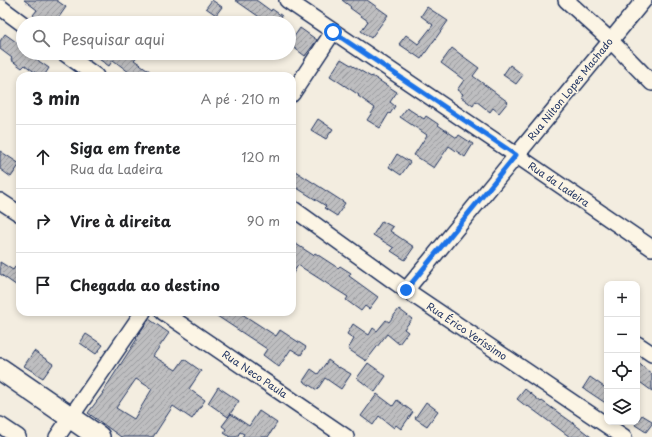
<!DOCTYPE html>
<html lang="pt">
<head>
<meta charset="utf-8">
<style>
	:root { --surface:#fff; --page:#f6f6f6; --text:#202124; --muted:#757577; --line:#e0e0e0 }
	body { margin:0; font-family:"Playpen Sans",sans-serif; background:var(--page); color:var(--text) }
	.controls { position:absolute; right:12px; bottom:12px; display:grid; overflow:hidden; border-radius:8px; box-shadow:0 2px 6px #0003 }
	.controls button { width:36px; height:36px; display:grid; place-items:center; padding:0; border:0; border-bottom:1px solid var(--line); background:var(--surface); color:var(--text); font:20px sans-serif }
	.stop { position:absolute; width:12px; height:12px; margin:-9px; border:3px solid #1a73e8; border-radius:50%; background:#fff }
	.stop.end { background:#1a73e8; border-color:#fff; box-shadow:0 1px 4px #0008 }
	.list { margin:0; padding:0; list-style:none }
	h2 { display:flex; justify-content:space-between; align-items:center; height:52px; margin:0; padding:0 16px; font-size:17px }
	h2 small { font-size:13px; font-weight:400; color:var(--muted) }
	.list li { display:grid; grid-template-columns:26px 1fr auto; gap:12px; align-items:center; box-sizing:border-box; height:64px; padding:0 16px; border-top:1px solid var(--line) }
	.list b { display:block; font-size:15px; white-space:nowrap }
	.list p { margin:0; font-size:13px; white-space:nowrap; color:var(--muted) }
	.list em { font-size:13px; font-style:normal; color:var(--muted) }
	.icon { flex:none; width:22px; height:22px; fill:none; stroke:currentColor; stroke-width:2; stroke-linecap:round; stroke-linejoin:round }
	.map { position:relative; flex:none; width:652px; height:437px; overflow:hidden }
	.search { position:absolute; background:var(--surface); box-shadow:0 2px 6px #0003; left:16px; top:16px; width:280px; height:44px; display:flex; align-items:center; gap:10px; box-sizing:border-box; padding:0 14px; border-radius:22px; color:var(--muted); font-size:15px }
	.panel { position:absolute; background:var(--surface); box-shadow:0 2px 6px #0003; left:16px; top:72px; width:280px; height:244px; border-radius:12px }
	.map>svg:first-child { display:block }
	.building { fill:url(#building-hatch); stroke:#1b2f5e; fill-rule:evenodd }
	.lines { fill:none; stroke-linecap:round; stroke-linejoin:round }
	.street-casing { stroke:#1b2f5e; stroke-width:18 }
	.secondary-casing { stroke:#1b2f5e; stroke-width:24 }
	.street { stroke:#fcf5e5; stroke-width:15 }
	.secondary { stroke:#fcf5e5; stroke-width:21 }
	.route { stroke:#1a73e8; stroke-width:5 }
	.labels { text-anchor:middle; stroke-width:3; stroke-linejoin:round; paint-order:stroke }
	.street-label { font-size:10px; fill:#1b2f5e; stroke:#fcf5e5 }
</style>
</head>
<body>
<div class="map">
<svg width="652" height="437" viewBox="0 0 652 437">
	<defs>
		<pattern id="building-hatch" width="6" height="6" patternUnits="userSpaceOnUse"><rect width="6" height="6" fill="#bebec0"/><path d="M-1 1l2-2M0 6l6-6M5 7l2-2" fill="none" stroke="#9a9b9f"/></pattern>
	</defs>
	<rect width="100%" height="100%" fill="#f3ede0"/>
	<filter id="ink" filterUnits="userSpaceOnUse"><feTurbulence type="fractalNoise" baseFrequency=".025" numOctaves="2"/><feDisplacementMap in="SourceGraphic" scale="8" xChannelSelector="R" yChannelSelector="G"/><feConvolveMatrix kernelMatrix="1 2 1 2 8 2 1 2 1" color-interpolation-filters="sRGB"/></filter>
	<g filter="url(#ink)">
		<path class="building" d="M24,0H56L66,7L57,20L54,17L50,23H44L33,15L37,10Z
			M212,0L222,7L216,15L206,8Z
			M235,0H256L271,11L272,9L282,16L277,23H268Z
			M342,0H367L388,15L371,38L361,31L368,21L350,8L351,7Z
			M427,7L448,21L421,59L399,44L406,35L418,44L433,25L421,16Z
			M300,28L317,40L305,56L289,44Z
			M5,34L19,44L18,46L23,50V53H27L49,68L44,76H40L25,65L22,68L11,60L12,58L0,49V41Z
			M452,48L479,68L473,76L508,102L499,113L493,108L490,112L476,101L473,106L461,97L463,94L457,90L464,80L441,63Z
			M90,53H140L134,60L157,76H134L113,60L109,66Z
			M341,59L371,77L372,76L397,92L390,102L395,106L390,114L389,113L380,128L367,120L375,108L358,96L359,95L330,76Z
			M510,65L523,75L516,84L503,75Z
			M407,108L424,119L426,116L438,124V125L457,138L459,135L473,144L465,157L449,146L434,168L414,155L427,135L400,117Z
			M318,119L333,129L326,139L311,130Z
			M0,151L20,164L11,177L0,169Z
			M397,154L410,162L401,175L389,167Z
			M292,169L345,203L337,216L324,208L326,206L292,185Z
			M382,221L393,227L390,231L414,247L405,260L391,251L394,248L373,235Z
			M296,244L313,255L315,253L338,268L340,266L351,273L349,276L378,297L369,309L365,306L361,311L346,300L348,297L298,265L292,275V250Z
			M20,259V288L0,274V262L13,270Z
			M399,309L412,319L404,329L408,332L399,344L387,334L366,361L348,349L354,339L347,334L353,324L369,335L373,328L377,331L386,320L389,322Z
			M211,312H239L276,336L280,330L306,347L301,355L291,349L279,367L263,355L267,349Z
			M149,319L169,333L153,356L176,370L184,359L201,371L189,389L205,400L192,419L173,406L153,437H121L88,413L103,393H102L137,339L136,338ZM136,379L152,389L134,419L116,408Z
			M86,334L103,345L96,354L80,343Z
			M34,351L53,364L43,378L24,366Z
			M328,360L339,368V367L351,374L341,389L325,378L317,390L303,381L311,369L318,374Z
			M637,362L652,374V391L637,380Z
			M368,363L386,376L375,392L357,378Z
			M590,377L607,389V404L583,388Z
			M218,387L239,401L228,417L208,403Z
			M525,389L541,402L542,401L573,423L591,437H570L528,406L527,407L517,399Z
			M377,394L393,406L397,400L413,412L401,429L396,425L394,428L379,416L373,425L361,416Z
			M426,402L438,411L427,426L415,418Z
			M259,411L277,423L268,437H242L244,434L240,432L237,437H230L224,433L226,429L222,426L231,414L249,426Z
			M642,415L652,421V424L646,432L635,425Z"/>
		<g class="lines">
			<defs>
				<path id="street" d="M287,0L516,155L652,248
					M566,0L610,40L652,83
					M0,7L23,24
					M64,53L96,76
					M292,94L333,32
					M0,201L20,214
					M292,208L406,290L624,437
					M406,290L644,0
					M163,312L346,437
					M637,344L652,354
					M0,425L18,437
					M57,437L143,312"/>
				<path id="secondary" d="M0,369L99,437"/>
			</defs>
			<use href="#street" class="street-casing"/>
			<use href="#secondary" class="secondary-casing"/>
			<use href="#street" class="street"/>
			<use href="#secondary" class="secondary"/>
		</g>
	</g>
	<g class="lines" filter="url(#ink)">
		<path class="route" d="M333,32L516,155L406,290"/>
	</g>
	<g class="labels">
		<g class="street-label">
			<text transform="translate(570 89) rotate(-51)" y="4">Rua Nilton Lopes Machado</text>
			<text transform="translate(559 184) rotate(34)" y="4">Rua da Ladeira</text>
			<text transform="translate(467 331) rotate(34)" y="4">Rua Érico Veríssimo</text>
			<text transform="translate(255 374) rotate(34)" y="4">Rua Neco Paula</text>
		</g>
	</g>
</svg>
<div class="controls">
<button>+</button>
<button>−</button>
<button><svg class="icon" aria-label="locate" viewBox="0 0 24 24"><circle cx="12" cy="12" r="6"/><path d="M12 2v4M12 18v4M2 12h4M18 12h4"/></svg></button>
<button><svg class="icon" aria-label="layers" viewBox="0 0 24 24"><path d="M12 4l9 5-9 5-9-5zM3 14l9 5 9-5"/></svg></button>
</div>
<div class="stop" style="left:333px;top:32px"></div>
<div class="stop end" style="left:406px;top:290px"></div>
<div class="search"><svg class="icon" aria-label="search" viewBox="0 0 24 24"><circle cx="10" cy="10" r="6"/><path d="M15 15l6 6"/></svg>Pesquisar aqui</div>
<section class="panel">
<h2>3 min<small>A pé · 210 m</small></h2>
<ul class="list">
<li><svg class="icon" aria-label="ahead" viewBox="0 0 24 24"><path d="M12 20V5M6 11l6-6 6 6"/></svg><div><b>Siga em frente</b><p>Rua da Ladeira</p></div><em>120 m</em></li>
<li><svg class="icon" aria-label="right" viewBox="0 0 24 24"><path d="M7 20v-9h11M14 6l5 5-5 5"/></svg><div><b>Vire à direita</b></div><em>90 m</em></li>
<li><svg class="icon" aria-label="arrive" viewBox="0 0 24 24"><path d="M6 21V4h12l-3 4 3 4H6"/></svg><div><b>Chegada ao destino</b></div></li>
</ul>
</section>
</div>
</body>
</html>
